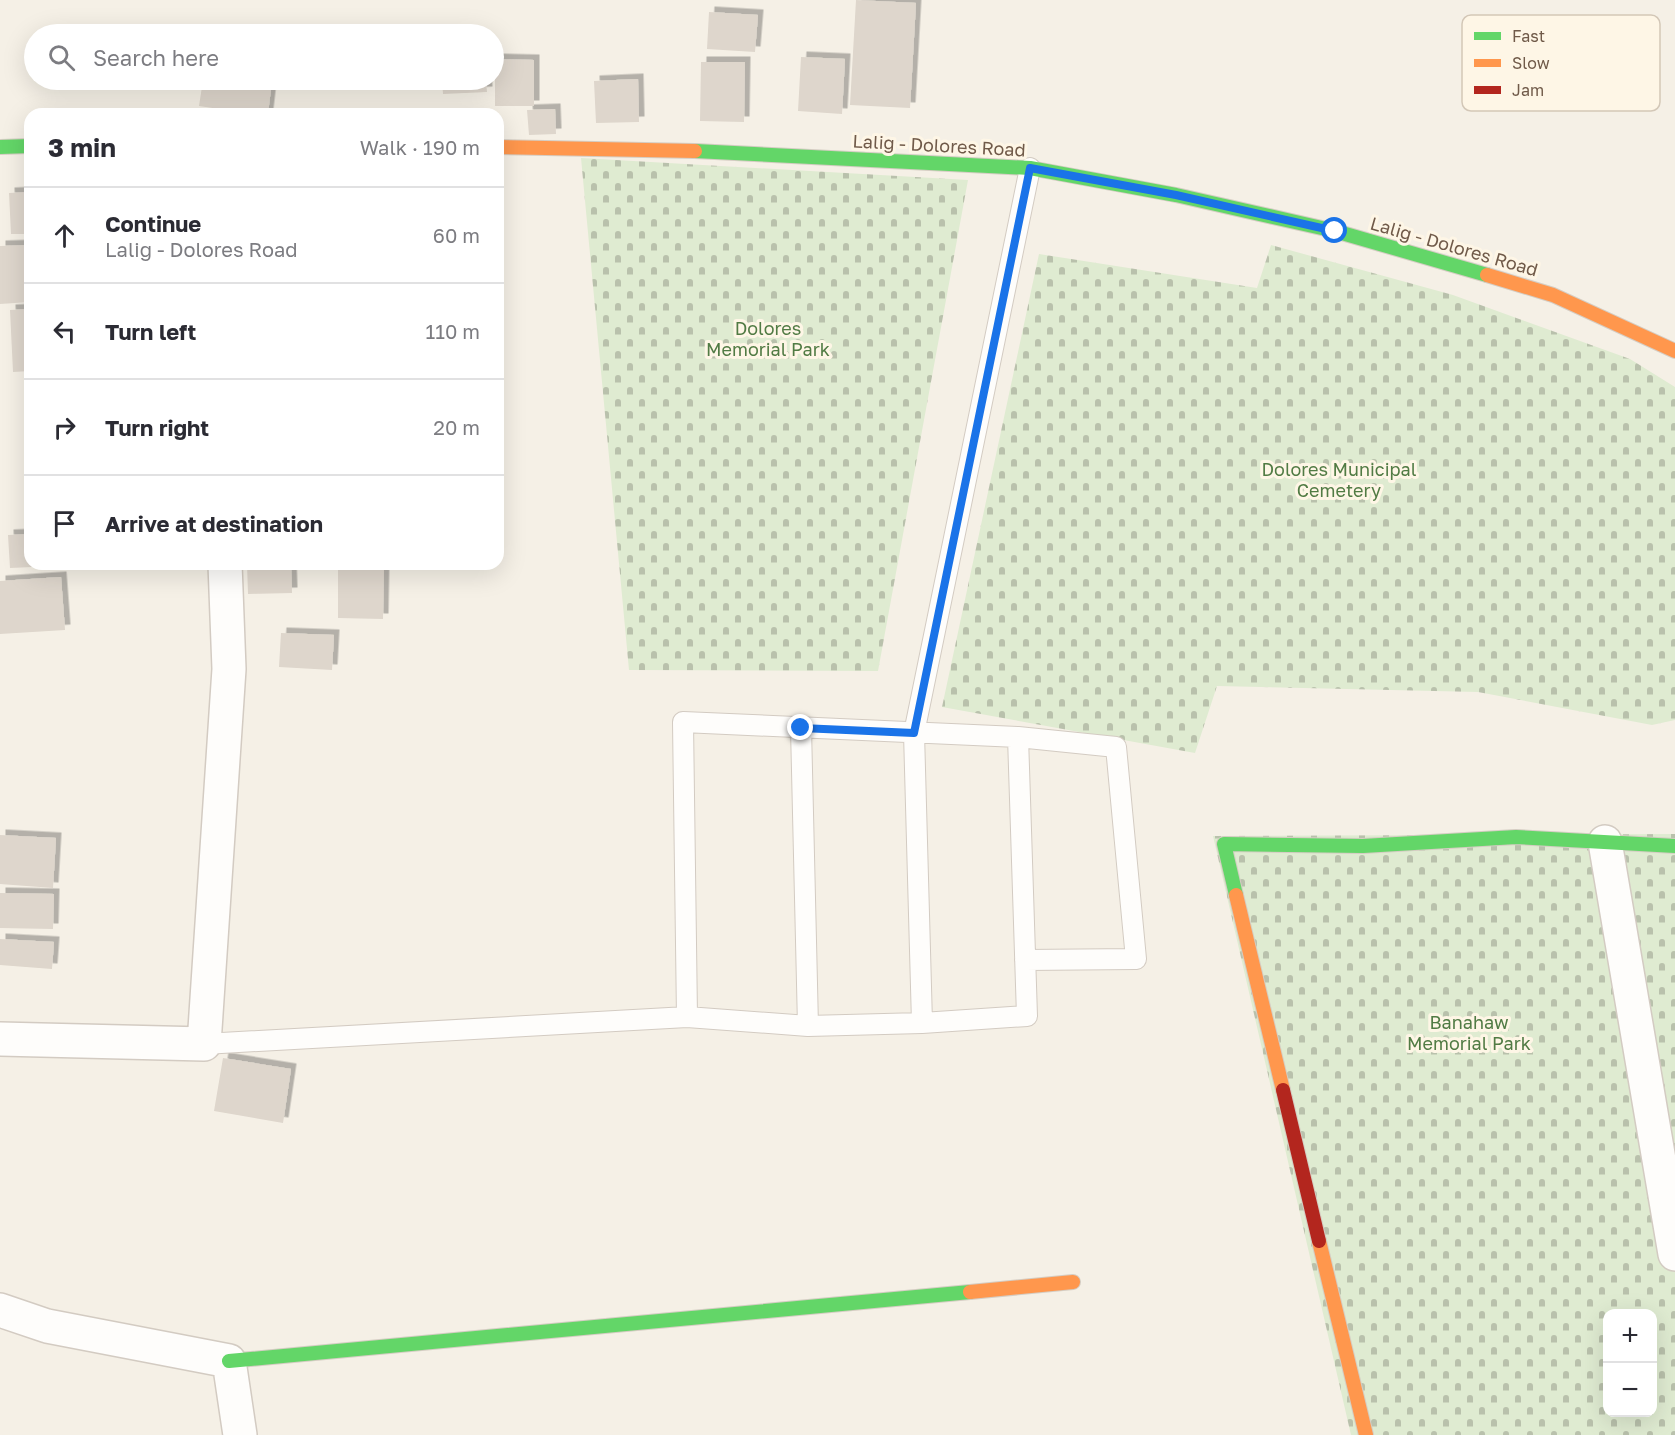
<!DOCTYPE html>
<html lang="en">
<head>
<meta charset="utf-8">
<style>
	:root { --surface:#fff; --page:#f2f2f3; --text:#2b2b33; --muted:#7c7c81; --line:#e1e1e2 }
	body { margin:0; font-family:"Golos Text",sans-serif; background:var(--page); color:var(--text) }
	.controls { position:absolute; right:18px; bottom:18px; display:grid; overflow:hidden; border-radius:12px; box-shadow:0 6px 24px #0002 }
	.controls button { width:54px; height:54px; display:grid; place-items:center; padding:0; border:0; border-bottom:2px solid var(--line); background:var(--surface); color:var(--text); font:30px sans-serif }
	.stop { position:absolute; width:18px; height:18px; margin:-14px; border:4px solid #1a73e8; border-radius:50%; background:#fff }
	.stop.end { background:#1a73e8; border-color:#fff; box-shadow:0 2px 6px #0008 }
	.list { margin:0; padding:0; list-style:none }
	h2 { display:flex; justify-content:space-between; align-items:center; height:78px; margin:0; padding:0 24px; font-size:26px }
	h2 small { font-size:20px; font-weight:400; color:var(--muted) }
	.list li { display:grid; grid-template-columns:39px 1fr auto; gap:18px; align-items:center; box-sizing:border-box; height:96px; padding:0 24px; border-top:2px solid var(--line) }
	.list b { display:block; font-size:22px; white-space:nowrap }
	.list p { margin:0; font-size:20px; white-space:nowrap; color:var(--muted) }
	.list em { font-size:20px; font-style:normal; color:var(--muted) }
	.icon { flex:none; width:33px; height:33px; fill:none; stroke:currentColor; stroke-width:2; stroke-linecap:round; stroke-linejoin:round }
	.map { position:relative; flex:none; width:1675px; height:1435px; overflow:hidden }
	.search { position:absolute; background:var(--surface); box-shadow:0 6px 24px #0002; left:24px; top:24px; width:480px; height:66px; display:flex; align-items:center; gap:15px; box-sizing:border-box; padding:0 21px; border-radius:33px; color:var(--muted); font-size:22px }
	.panel { position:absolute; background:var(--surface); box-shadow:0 6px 24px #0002; left:24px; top:108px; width:480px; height:462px; border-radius:18px }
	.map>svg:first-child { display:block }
	.cemetery { fill:url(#cemetery-stones); fill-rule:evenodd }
	.building { fill:#ded6cc; filter:url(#shadow) }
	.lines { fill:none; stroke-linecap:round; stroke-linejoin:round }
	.lane-casing { stroke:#d3cbc2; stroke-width:22 }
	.street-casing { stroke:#d3cbc2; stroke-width:36 }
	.fast-casing { stroke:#d5cdc3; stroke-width:16 }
	.slow-casing { stroke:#d5cdc3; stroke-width:16 }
	.jam-casing { stroke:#d5cdc3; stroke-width:16 }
	.lane { stroke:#fefdfb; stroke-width:20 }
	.street { stroke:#fefdfb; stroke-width:33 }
	.fast { stroke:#63d668; stroke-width:14 }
	.slow { stroke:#ff974d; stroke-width:14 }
	.jam { stroke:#b3261e; stroke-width:14 }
	.route { stroke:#1a73e8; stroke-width:8 }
	.labels { text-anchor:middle; stroke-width:6; stroke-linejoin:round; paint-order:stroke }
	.street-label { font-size:18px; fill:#705a49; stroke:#fef6e6 }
	.park-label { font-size:18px; fill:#517b44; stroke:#fef6e6 }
	.key { fill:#fef6e6; stroke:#d3c7b7; stroke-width:1.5 }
	.key-label { font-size:16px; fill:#705a49 }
</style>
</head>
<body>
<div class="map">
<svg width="1675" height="1435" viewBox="0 0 1675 1435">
	<defs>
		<pattern id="cemetery-stones" width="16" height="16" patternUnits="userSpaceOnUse" patternTransform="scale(1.5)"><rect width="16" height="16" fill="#dfebd1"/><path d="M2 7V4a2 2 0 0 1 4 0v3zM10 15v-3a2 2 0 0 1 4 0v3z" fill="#b9c1ac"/></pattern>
		<filter id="shadow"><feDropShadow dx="5.5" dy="-5.5" stdDeviation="0" flood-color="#0004"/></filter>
	</defs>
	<rect width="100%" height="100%" fill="#f5f0e6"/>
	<path class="cemetery" d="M581,158L968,180L878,671L629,670Z
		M1271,245L1453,295L1630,359L1675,387V720L1652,725L1478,692L1217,686L1195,753L942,707L1039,254L1257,288Z
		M1675,834V1435H1351L1213,836ZM1608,1314H1652V1412H1608Z"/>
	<path class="building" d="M856,0L916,3L910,108L850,105Z
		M709,12L758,15L755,52L707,49Z
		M801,57L845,59L842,114L798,111Z
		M495,59L534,60V106H495Z
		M701,62H745L744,122L700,121Z
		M638,79L639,122L596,123L594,81Z
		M203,80H272L268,114H253L199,106Z
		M442,80H486L487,92L443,94Z
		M555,109L556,134L529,135L527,110Z
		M30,192V234H11L9,193Z
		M30,245V302L0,304V246Z
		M30,309V371L13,372L10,310Z
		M30,493V526H28L27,494Z
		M30,534V564H55V566L10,568L8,535Z
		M247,564H291L292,593L248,594Z
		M338,564H384L383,619L338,618Z
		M61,577L65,630L0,634V581Z
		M281,633L334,635L332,670L279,667Z
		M0,835L56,838L53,888L0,884Z
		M0,893L54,894L53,929L0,928Z
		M0,939L54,942L52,969L0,965Z
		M223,1058L291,1069L283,1123L214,1111Z"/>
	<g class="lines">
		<defs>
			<path id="lane" d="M801,728L808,1026
				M687,1017L683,722L1018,737L1116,747L1136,959L1025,960
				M922,1023L914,733L1030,168
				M204,1044L687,1017L808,1026L922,1023L1027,1016L1018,737"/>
			<path id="street" d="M1605,842L1675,1254
				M0,1039L204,1044L229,669L225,564
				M0,1310L47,1326L229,1361L240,1435"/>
			<path id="fast" d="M0,147L30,146
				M695,151L1030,168L1176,195L1335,231L1487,275
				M1236,895L1224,844L1363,846L1516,837L1675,846
				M229,1361L970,1292"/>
			<path id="slow" d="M498,147L695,151
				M1487,275L1553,295L1675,351
				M1236,895L1283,1090
				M1319,1241L1366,1435
				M970,1292L1073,1282"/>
			<path id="jam" d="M1283,1090L1319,1241"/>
		</defs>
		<use href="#lane" class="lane-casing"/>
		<use href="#street" class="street-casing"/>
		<use href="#fast" class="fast-casing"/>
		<use href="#slow" class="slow-casing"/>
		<use href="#jam" class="jam-casing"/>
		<use href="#lane" class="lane"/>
		<use href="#street" class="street"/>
		<use href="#fast" class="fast"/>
		<use href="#slow" class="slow"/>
		<use href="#jam" class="jam"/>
	</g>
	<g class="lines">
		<path class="route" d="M801,728L914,733L1030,168L1176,195L1335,231"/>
	</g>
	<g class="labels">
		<g class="street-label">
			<text transform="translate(939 146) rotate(3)" y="6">Lalig - Dolores Road</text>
			<text transform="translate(1454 247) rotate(16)" y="6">Lalig - Dolores Road</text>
		</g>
		<g class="park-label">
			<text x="768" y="335">Dolores<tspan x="768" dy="21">Memorial Park</tspan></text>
			<text x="1339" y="476">Dolores Municipal<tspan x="1339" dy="21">Cemetery</tspan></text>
			<text x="1469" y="1029">Banahaw<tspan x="1469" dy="21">Memorial Park</tspan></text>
		</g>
	</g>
	<rect x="1462" y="15" width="198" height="96" rx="9" class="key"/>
	<rect x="1474" y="32" width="27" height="8" fill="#63d668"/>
	<rect x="1474" y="59" width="27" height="8" fill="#ff974d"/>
	<rect x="1474" y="86" width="27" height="8" fill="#b3261e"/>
	<g class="key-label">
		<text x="1512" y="42">Fast</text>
		<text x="1512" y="69">Slow</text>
		<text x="1512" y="96">Jam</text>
	</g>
</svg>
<div class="controls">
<button>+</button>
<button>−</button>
</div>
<div class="stop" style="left:1335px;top:231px"></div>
<div class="stop end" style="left:801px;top:728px"></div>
<div class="search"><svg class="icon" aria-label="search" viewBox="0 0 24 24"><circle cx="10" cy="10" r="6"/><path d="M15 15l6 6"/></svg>Search here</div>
<section class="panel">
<h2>3 min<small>Walk · 190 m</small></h2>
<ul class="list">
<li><svg class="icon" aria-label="ahead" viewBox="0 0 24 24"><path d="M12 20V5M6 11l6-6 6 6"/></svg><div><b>Continue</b><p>Lalig - Dolores Road</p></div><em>60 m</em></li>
<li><svg class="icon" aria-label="left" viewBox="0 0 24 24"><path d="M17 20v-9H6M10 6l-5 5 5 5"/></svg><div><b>Turn left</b></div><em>110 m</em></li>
<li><svg class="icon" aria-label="right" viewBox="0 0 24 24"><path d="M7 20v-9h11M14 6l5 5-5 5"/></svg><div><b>Turn right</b></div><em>20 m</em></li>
<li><svg class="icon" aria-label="arrive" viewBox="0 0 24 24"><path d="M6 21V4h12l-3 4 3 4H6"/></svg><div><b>Arrive at destination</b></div></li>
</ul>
</section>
</div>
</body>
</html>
